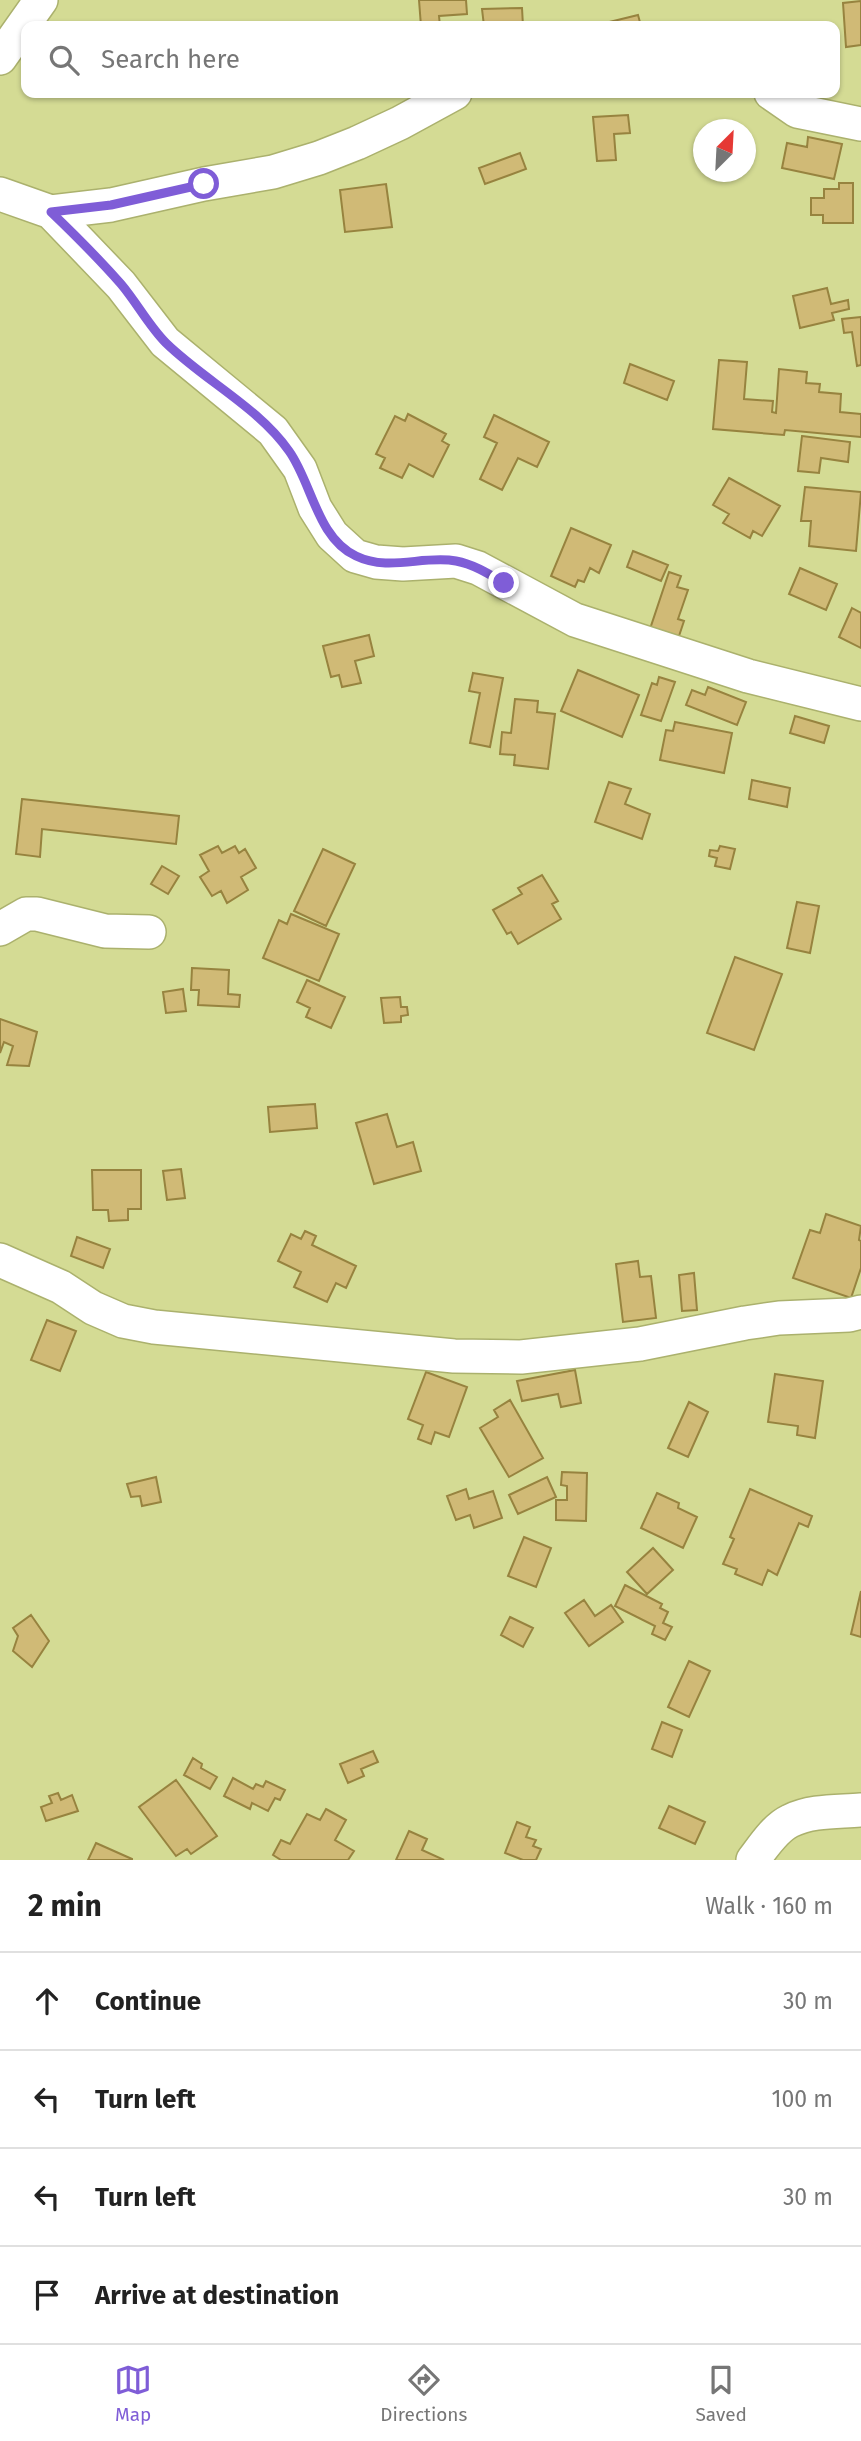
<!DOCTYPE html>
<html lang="en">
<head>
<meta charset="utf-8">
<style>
	:root { --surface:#fff; --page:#f2f2f2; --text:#222; --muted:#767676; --line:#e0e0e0; --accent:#7f5dd7 }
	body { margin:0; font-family:"Fira Sans",sans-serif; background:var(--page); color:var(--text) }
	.compass { position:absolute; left:693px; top:119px; width:63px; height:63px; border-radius:50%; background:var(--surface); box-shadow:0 2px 5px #0004; rotate:24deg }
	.stop { position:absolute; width:21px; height:21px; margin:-16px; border:5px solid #7f5dd7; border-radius:50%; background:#fff }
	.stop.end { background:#7f5dd7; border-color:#fff; box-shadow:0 2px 7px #0008 }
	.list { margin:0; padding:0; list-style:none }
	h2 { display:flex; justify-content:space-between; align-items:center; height:91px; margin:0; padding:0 28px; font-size:30px }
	h2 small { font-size:23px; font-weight:400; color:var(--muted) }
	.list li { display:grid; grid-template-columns:46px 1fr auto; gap:21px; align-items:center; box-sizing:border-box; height:98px; padding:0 28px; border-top:2px solid var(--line) }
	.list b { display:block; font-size:26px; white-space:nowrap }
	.list em { font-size:23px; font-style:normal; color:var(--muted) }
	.icon { flex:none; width:38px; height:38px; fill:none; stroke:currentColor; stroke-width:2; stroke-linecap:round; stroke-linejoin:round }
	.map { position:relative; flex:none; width:861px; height:1860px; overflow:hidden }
	.search { position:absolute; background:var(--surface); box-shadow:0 2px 5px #0004; left:21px; right:21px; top:21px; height:77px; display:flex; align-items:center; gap:18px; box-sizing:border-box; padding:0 24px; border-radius:14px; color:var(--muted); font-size:26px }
	.sheet { height:483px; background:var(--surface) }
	nav { display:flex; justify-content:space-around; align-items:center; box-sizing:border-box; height:98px; border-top:2px solid var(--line); background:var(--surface); font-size:19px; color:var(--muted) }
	nav a { display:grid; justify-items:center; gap:4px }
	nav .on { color:var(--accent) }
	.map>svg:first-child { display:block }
	.building { fill:#d0ba76; stroke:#97833f; stroke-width:2 }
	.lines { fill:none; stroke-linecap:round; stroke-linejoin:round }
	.minor-casing { stroke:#abb16d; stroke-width:36 }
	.minor { stroke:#fff; stroke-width:33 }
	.route { stroke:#7f5dd7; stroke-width:9 }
</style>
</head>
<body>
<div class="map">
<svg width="861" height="1860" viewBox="0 0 861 1860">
	<rect width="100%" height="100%" fill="#d4db94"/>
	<path class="building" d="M419,0H466L467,14L439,16L440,26H421Z
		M861,1V45L846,47L843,3Z
		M522,8L523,26H484L482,9Z
		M638,15L641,26H593Z
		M628,115L630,133L614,134L616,160L597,161L593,117Z
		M808,137L842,144L834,179L782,168L787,143L807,147Z
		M520,153L526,169L485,184L479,168Z
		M839,183H853V223H823V215H811V198H824V189H839Z
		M386,184L392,227L345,232L340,190Z
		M827,288L831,304L848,300L849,309L832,313L834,320L800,328L793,296Z
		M861,317V365L857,366L852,332L844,333L842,319Z
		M719,360L747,362L744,399L773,401L772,412L776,413L779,369L807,372L806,383L820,384L819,392L841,394L840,412L861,414V437L785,430L784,435L713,429Z
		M630,364L674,381L667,400L624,383Z
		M408,414L446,434L442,441L449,445L433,477L409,464L402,478L380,468L385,458L376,454L395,416L405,421Z
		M494,415L549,442L537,467L518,458L502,490L480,479L497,443L484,437Z
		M802,436L850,442L848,462L821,458L819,473L798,471Z
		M729,478L780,506L762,536L753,531L750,538L723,523L729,514L713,505Z
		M805,487L861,492L856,551L809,546L811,521H801Z
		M571,528L611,545L599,573L590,568L584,582L578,580L575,587L551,576Z
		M633,551L668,565L661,581L627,567Z
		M800,568L837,584L826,610L789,594Z
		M669,572L681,576L677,587L688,590L678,619L684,621L676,645L648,635Z
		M852,608L861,613V648L839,637Z
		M369,635L374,656L355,661L361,683L342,687L339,675L331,677L323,646Z
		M578,670L639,695L622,737L561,711Z
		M473,673L503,678L490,747L470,743L480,693L469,691Z
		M659,677L675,682L661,721L641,715L652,683L657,685Z
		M708,687L746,702L737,725L686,705L692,690L705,695Z
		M515,699L538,701L537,712L555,714L548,769L514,765L515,755L500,754L502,732L511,733Z
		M795,716L829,726L824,743L790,733Z
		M675,722L732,733L724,773L660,760L666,730L673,731Z
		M752,780L790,788L787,807L749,799Z
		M609,782L631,789L625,804L650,814L642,839L595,822Z
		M22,799L179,816L176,844L42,829L40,857L16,854Z
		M218,846L222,853L235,846L239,853L245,849L256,868L241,877L248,890L227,903L221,891L212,896L200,877L209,871L200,855Z
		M720,846L735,849L730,869L715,866L717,858L709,856L710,850L718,851Z
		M323,849L355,864L326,926L294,911Z
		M162,866L179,876L168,894L151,884Z
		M542,875L558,901L552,904L561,919L518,944L511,932L507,934L493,910L522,894L518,888Z
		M797,902L819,906L810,953L787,948Z
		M291,914L339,934L319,981L263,958L279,920L287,924Z
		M735,957L782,974L754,1050L707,1033Z
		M192,968L229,970L228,994L240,995L239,1007L198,1005L199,990H191Z
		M307,980L345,997L331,1028L306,1017L310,1008L297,1002Z
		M183,989L186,1011L166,1013L163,992Z
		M400,997L401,1007H407L408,1015L401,1016V1022L384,1023L381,998Z
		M0,1019L37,1032L29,1066L7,1065L13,1046L4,1042L0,1053Z
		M315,1104L317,1128L270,1132L268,1107Z
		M387,1114L397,1147L413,1142L421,1171L374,1184L356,1123Z
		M181,1169L185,1198L167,1200L163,1171Z
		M92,1170H141V1209H128V1220L109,1221L108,1210H93Z
		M826,1214L861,1226L859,1240L861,1241V1268L851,1298L793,1278L810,1230L820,1233Z
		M305,1231L316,1236L312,1245L356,1266L346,1288L336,1283L327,1302L294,1287L301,1272L278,1261L291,1234L301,1239Z
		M77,1237L110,1249L103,1268L71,1256Z
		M638,1261L640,1277L651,1276L656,1318L623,1322L616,1264Z
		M694,1273L697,1310L682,1311L679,1275Z
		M47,1320L76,1331L60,1371L31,1360Z
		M575,1370L581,1403L561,1407L558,1394L522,1401L517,1381Z
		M426,1372L467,1387L449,1437L435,1432L431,1444L418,1439L423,1425L408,1419Z
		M775,1374L823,1381L815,1438L797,1435L798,1426L768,1422Z
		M510,1400L543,1458L509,1477L480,1428L498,1417L494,1410Z
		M689,1402L708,1412L688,1457L668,1448Z
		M562,1472L587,1473L586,1521L556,1520V1500H567V1486L561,1485Z
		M156,1477L161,1502L142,1506L140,1496L131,1497L127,1484Z
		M547,1477L556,1497L518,1514L509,1495Z
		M466,1489L469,1499L493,1491L502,1518L474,1528L470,1515L456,1520L447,1496Z
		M750,1489L812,1516L808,1527L799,1523L777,1575L768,1570L762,1585L735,1574L737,1569L723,1564L734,1539L730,1537Z
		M657,1493L679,1503L678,1508L697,1517L683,1548L641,1528Z
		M524,1537L551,1548L536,1587L508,1576Z
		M653,1548L673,1570L647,1594L627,1572Z
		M625,1585L662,1604L660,1608L668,1612L663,1623L672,1627L665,1640L652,1634L655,1626L615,1606Z
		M861,1591V1637L851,1634Z
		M584,1600L595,1616L611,1605L623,1622L589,1646L565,1613Z
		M31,1615L49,1641L32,1667L13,1651L18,1636L13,1628Z
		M510,1617L533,1628L523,1647L501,1635Z
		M689,1661L710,1671L689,1717L668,1707Z
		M662,1722L682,1730L672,1757L652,1749Z
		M373,1751L378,1762L361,1769L364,1776L348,1783L340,1764Z
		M193,1758L202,1764L201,1768L217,1777L210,1789L184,1775Z
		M233,1778L253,1789L256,1784L263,1787L266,1781L285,1790L280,1800L275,1798L268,1811L252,1803L250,1809L224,1796Z
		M176,1780L217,1836L191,1854L187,1849L176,1856L139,1807Z
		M58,1793L61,1800L72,1795L78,1811L46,1821L41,1807L52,1803L49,1796Z
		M669,1806L705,1822L695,1844L659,1828Z
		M326,1809L346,1820L335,1840L354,1851L348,1860H281L273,1855L281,1840L290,1844L307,1814L320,1820Z
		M517,1822L530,1827L526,1837L536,1840L533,1846L541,1849L536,1860H523L505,1853Z
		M409,1831L427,1839L422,1850L444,1860H396Z
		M96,1843L132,1859V1860H88Z"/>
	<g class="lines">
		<defs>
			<path id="minor" d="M0,58L41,0
				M771,93L797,111L861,124
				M0,194L51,212L121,285L165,342L273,431L300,469L315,508L332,535L355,556L376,562L403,564L456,561L478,568L575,620L748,676L861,704
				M51,212L111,205L204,184L273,172L319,158L357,143L400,123L455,93
				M0,929L26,914H37L105,931L149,932
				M0,1260L61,1287L93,1308L123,1321L154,1327L454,1356L521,1357L640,1344L745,1323L779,1318L849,1315L861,1312
				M753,1860C763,1847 775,1828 790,1821C812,1810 838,1812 861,1810"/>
		</defs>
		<use href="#minor" class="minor-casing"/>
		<use href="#minor" class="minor"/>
	</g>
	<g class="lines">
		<path class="route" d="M204,184L111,205L51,212C75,235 99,259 121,284C137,303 149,326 166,343C205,381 258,407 289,451C312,483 317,538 356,556C389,572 423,555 456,561C473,564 489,574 504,583"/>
	</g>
</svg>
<svg class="compass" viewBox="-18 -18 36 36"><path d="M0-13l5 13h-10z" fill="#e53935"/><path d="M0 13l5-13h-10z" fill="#767676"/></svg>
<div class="stop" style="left:204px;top:184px"></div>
<div class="stop end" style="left:504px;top:583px"></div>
<div class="search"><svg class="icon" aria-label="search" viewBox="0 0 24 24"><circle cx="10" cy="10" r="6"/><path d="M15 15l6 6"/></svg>Search here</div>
</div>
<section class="sheet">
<h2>2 min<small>Walk · 160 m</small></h2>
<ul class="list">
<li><svg class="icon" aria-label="ahead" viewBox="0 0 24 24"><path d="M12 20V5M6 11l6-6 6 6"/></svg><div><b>Continue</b></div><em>30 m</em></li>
<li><svg class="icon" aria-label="left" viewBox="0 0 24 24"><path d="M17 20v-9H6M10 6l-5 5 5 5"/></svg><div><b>Turn left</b></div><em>100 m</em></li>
<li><svg class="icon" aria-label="left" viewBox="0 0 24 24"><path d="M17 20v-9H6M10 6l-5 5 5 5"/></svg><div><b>Turn left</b></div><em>30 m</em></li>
<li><svg class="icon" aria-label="arrive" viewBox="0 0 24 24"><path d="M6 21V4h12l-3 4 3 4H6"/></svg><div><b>Arrive at destination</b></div></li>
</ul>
</section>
<nav>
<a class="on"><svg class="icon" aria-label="map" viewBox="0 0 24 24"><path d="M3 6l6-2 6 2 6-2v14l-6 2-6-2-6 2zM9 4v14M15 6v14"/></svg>Map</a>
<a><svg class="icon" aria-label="directions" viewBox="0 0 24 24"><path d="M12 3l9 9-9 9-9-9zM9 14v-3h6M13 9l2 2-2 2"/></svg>Directions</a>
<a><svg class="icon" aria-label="saved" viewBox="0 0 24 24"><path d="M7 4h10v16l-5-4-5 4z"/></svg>Saved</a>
</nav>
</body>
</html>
